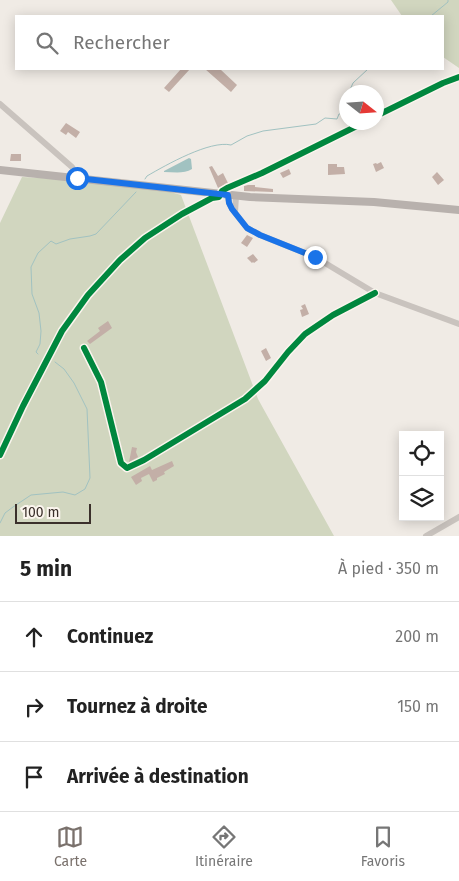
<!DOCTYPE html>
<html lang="fr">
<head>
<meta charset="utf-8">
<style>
	:root { --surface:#fff; --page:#f6f6f6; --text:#222; --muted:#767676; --line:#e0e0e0; --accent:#7a716c }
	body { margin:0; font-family:"Fira Sans",sans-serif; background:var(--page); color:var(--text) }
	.controls { position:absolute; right:15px; bottom:15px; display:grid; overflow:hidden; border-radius:0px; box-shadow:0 2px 12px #0003 }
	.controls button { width:45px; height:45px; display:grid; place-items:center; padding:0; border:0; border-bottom:1px solid var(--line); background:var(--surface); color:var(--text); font:25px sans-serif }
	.compass { position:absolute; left:339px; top:85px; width:45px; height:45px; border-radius:50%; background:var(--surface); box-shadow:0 2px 12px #0003; rotate:107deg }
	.scale { position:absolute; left:15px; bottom:12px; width:76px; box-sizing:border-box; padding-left:5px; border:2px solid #3b302b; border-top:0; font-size:14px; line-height:18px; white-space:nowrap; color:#3b302b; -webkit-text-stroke:4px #fbf5ee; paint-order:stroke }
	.stop { position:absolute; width:15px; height:15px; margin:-11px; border:4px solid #1a73e8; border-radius:50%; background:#fff }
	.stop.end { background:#1a73e8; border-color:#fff; box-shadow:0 1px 5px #0008 }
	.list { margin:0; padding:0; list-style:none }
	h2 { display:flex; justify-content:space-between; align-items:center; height:65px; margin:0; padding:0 20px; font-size:21px }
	h2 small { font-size:16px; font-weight:400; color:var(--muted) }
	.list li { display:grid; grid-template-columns:32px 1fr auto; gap:15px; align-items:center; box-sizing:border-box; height:70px; padding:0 20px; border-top:1px solid var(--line) }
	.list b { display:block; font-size:19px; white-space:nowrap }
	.list em { font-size:16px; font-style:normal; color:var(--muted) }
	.icon { flex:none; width:28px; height:28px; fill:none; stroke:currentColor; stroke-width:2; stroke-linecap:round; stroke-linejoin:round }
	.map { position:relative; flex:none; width:459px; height:536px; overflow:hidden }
	.search { position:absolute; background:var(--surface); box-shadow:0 2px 12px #0003; left:15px; right:15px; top:15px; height:55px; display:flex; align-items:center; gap:12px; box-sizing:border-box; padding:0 18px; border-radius:0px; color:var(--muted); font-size:19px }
	.sheet { height:275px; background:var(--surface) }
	nav { display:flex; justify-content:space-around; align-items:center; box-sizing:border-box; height:70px; border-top:1px solid var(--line); background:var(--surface); font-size:14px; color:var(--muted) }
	nav a { display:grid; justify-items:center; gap:2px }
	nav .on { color:var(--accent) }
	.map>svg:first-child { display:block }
	.green { fill:#d1d6bf }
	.water { fill:#a1c2c1 }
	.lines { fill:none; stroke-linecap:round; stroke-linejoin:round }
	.stream { stroke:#a1c2c1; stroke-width:1 }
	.building { fill:#c3afa7 }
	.minor { stroke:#c9c3be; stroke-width:6 }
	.major { stroke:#b8b1ad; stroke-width:8 }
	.cycleway-casing { stroke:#fbf5ee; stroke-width:9 }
	.cycleway { stroke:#00873e; stroke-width:6 }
	.route { stroke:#1a73e8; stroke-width:6 }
</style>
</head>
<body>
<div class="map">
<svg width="459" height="536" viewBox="0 0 459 536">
	<rect width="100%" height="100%" fill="#f0ebe5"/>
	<path class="green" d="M391,0H459V68L443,57V16H402Z
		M22,177L139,183L181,195L258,399L334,536H0V223Z"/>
	<path class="water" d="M189,158L191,159L192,169C184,174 174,172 164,172V171Z"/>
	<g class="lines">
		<path class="stream" d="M431,16L448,2V0
			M349,92L353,83L368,69
			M145,179L147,176C166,165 210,140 231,145L247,136L263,131L316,124L325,118L337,119L339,114L344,113L346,104
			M38,354L36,352L40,344L41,331L39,313L32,294L31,267L38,253L51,241L56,244L70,239L90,236L96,234L136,192
			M0,523L5,513L13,507L31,495L63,492L75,495L85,489L90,478L87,409L74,383L64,369L55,362"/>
	</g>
	<path class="building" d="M181,69H190L169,92L164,88Z
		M205,69H220L237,85L231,92Z
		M66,123L80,132L76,138L68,132L66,135L60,131Z
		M11,154H21V161H10Z
		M381,162L384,168L376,172L373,164L376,163L377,164Z
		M328,164H337V167H344L345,174L328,175Z
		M212,166L218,176L223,173L228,183L218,188L209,167Z
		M289,169L291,174L283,178L280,173Z
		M437,172L444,180L438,185L432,177Z
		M248,185H255V187L273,189V192L244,191V186Z
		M247,235L253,238L247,247L241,243Z
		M253,254L258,260L254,263L253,262L252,263L247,258Z
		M305,304L309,314L302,317L300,310L303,309L301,306Z
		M108,321L112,328L90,344L87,341L100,331L98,328Z
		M266,348L271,358L266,361L261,351Z
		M132,447L137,448L136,452L138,457L129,462Z
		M172,461L174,466L164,472L165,474L157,478V480L153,482L149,474L141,478L142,481L136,485L131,477L150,466L152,470Z"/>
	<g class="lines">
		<path class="minor" d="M0,104L72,167L77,175V178
			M228,195L229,203L232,209L247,228L260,235L315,257L375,293L459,324
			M235,212L236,196
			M84,348L101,382L121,463L127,468L144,460L245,399L265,381L288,352L305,334L333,315L375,293
			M426,536L459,517"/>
		<path class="major" d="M0,170L250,197L374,202L459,210"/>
		<defs>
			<path id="cycleway" d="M376,116L443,83L459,77
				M84,348L101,382L121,463L127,468L144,460L245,399L265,381L288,352L305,334L333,315L375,293
				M0,455L23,406L62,331L88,295L120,260L145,238L182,214L212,198L219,197L222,191L227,188L262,173L365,122"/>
		</defs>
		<use href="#cycleway" class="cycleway-casing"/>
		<use href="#cycleway" class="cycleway"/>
	</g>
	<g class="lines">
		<path class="route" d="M77,178L228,195L229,203L232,209L247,228L260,235L315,257"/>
	</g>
</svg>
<div class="controls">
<button><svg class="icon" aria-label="locate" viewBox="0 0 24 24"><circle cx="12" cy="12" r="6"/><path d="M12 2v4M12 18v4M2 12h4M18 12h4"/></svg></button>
<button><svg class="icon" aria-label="layers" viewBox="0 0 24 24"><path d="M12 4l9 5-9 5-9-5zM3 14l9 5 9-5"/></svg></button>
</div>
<svg class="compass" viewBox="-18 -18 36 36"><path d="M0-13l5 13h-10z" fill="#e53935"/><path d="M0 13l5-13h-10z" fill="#767676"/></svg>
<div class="scale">100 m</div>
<div class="stop" style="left:77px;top:178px"></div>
<div class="stop end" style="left:315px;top:257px"></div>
<div class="search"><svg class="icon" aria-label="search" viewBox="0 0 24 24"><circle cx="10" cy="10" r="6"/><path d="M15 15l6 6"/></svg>Rechercher</div>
</div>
<section class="sheet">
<h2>5 min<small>À pied · 350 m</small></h2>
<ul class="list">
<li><svg class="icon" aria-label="ahead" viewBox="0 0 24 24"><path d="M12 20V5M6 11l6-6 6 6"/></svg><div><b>Continuez</b></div><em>200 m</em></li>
<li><svg class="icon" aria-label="right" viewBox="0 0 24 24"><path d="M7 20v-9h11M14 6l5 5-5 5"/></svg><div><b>Tournez à droite</b></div><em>150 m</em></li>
<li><svg class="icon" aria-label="arrive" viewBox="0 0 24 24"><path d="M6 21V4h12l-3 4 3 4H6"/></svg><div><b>Arrivée à destination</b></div></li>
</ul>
</section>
<nav>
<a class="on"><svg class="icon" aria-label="map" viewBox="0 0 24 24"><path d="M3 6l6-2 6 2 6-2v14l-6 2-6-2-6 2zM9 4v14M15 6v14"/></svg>Carte</a>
<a><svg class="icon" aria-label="directions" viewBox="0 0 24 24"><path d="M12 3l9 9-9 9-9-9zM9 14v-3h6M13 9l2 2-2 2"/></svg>Itinéraire</a>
<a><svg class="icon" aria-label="saved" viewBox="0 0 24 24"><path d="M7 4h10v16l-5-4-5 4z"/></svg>Favoris</a>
</nav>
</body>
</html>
